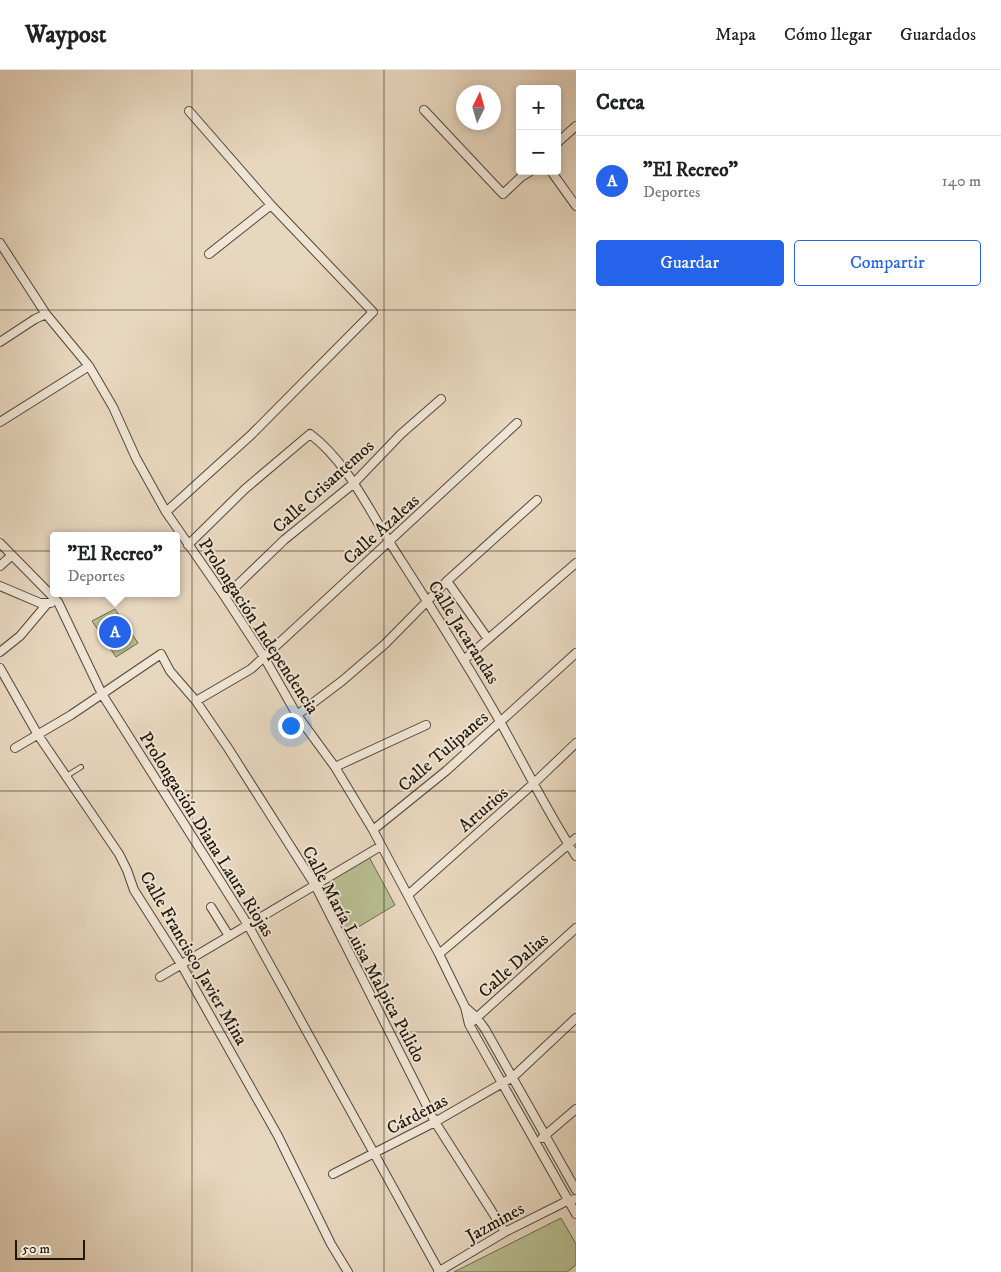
<!DOCTYPE html>
<html lang="es">
<head>
<meta charset="utf-8">
<style>
	:root { --surface:#fff; --page:#f6f6f6; --text:#202124; --muted:#757577; --line:#e0e0e0; --accent:#2563eb }
	body { margin:0; font-family:"IM FELL DW Pica",serif; background:var(--page); color:var(--text) }
	.controls { position:absolute; right:15px; top:15px; display:grid; overflow:hidden; border-radius:5px; box-shadow:0 2px 8px #0003 }
	.controls button { width:45px; height:45px; display:grid; place-items:center; padding:0; border:0; border-bottom:1px solid var(--line); background:var(--surface); color:var(--text); font:25px sans-serif }
	.compass { position:absolute; left:456px; top:15px; width:45px; height:45px; border-radius:50%; background:var(--surface); box-shadow:0 2px 8px #0003; rotate:5deg }
	.scale { position:absolute; left:15px; bottom:12px; width:70px; box-sizing:border-box; padding-left:5px; border:2px solid #1f170c; border-top:0; font-size:14px; line-height:18px; white-space:nowrap; color:#1f170c; -webkit-text-stroke:4px #f0e5d5; paint-order:stroke }
	.you { position:absolute; left:290px; top:655px; width:18px; height:18px; margin:-12px; border:4px solid #fff; border-radius:50%; background:#1a73e8; box-shadow:0 0 0 8px #1a73e833 }
	.badge { display:grid; place-items:center; width:32px; height:32px; border-radius:50%; background:var(--accent); color:#fff; font-size:16px; font-weight:700 }
	.pin { position:absolute; translate:-50% -50%; border:2px solid #fff; box-shadow:0 1px 5px #0006 }
	.popup { position:absolute; left:50px; top:462px; width:130px; height:65px; box-sizing:border-box; display:grid; place-content:center; border-radius:5px; background:var(--surface); filter:drop-shadow(0 1px 4px #0005); font-size:16px; white-space:nowrap; color:var(--muted) }
	.popup b { font-size:19px; color:var(--text) }
	.popup::after { content:''; position:absolute; left:50%; top:100%; margin-left:-10px; border:10px solid transparent; border-top-color:var(--surface) }
	.list { margin:0; padding:0; list-style:none }
	h2 { display:flex; justify-content:space-between; align-items:center; height:65px; margin:0; padding:0 20px; font-size:21px }
	h2 small { font-size:16px; font-weight:400; color:var(--muted) }
	.list li { display:grid; grid-template-columns:32px 1fr auto; gap:15px; align-items:center; box-sizing:border-box; height:90px; padding:0 20px; border-top:1px solid var(--line) }
	.list b { display:block; font-size:19px; white-space:nowrap }
	.list p { margin:0; font-size:16px; white-space:nowrap; color:var(--muted) }
	.list em { font-size:16px; font-style:normal; color:var(--muted) }
	.actions { display:flex; gap:10px; padding:15px 20px }
	.actions a { flex:1; padding:11px 0; border:1px solid var(--accent); border-radius:5px; text-align:center; font-size:18px; color:var(--accent) }
	.actions .main { background:var(--accent); color:#fff }
	.map { position:relative; flex:none; width:576px; height:1202px; overflow:hidden }
	header { display:flex; align-items:center; gap:30px; box-sizing:border-box; height:70px; padding:0 25px; background:var(--surface); border-bottom:1px solid var(--line) }
	header strong { font-size:24px }
	nav { display:flex; gap:28px; margin-inline-start:auto; font-size:18px }
	main { display:flex }
	aside { flex:1; background:var(--surface) }
	.map>svg:first-child { display:block }
	.green { fill:#b7be91; stroke:#6b6a4e }
	.lines { fill:none; stroke-linecap:round; stroke-linejoin:round }
	.service-casing { stroke:#514739; stroke-width:6 }
	.minor-casing { stroke:#514739; stroke-width:10 }
	.service { stroke:#f0e5d5; stroke-width:4 }
	.minor { stroke:#f0e5d5; stroke-width:8 }
	.grid { fill:none; stroke:#1f170c; stroke-width:1; stroke-opacity:0.55 }
	.labels { text-anchor:middle; stroke-width:4; stroke-linejoin:round; paint-order:stroke }
	.street-label { font-size:18px; fill:#1f170c; stroke:#f0e5d5 }
</style>
</head>
<body>
<header>
<strong>Waypost</strong>
<nav><a>Mapa</a><a>Cómo llegar</a><a>Guardados</a></nav>
</header>
<main>
<div class="map">
<svg width="576" height="1202" viewBox="0 0 576 1202">
	<rect width="100%" height="100%" fill="#e8d7bf"/>
	<filter id="stains"><feTurbulence type="fractalNoise" baseFrequency=".004" numOctaves="4"/><feColorMatrix values="0 0 0 0 .2 0 0 0 0 .09 0 0 0 0 .02 0 0 0 .5 -.17"/></filter>
	<radialGradient id="worn" r=".72"><stop offset=".6" stop-color="#630" stop-opacity="0"/><stop offset="1" stop-color="#630" stop-opacity=".3"/></radialGradient>
	<path class="green" d="M115,539L138,573L116,587L92,551Z
		M369,787L395,835L345,865L318,815Z
		M561,1148L576,1174V1195L567,1202H454Z"/>
	<g class="lines">
		<defs>
			<path id="service" d="M65,707L81,697"/>
			<path id="minor" d="M424,40L503,124L521,107L531,101
				M557,73L576,56
				M551,101L576,136
				M0,173L46,244L89,296L113,337L136,388L166,442L225,527L264,587L297,645L335,697L373,760L439,884L465,937L469,954L476,967L576,1144
				M209,184L271,135
				M0,272L35,249L46,244
				M0,352L89,296
				M166,442L251,365L373,242L271,135L189,41
				M0,473L58,532L102,624L248,855L439,1201
				M188,475L245,419L310,364C346,391 367,436 390,473C427,531 464,588 498,648C524,694 547,742 576,786
				M0,496L11,486
				M447,511L488,569
				M0,516L40,533H51
				M225,527L284,470L353,414L401,364L441,329
				M0,582L20,566L47,534
				M465,589L576,493
				M0,598L38,665L119,784L127,800L134,820L181,894L278,1066L331,1174L348,1202
				M196,631L251,599L517,353
				M297,645L342,611L385,574L447,511L537,430
				M15,678L71,645L161,584L170,601L196,631L228,678L315,815L435,1052L505,1162
				M335,697L426,655
				M373,760L446,701L576,583
				M408,825L533,714L576,673
				M211,837L229,866
				M439,884L576,768
				M160,907L381,776
				M465,937L477,948L485,959L576,1120
				M473,951L576,858
				M542,1068L576,1039
				M333,1104L435,1052L513,1007L576,948
				M438,1202L505,1162L569,1130L576,1129"/>
		</defs>
		<use href="#service" class="service-casing"/>
		<use href="#minor" class="minor-casing"/>
		<use href="#service" class="service"/>
		<use href="#minor" class="minor"/>
	</g>
	<path class="grid" d="M192,0V1202M384,0V1202M0,240H576M0,481H576M0,721H576M0,962H576"/>
	<g class="labels">
		<g class="street-label">
			<text transform="translate(323 416) rotate(-42)" y="6">Calle Crisantemos</text>
			<text transform="translate(381 459) rotate(-42)" y="6">Calle Azaleas</text>
			<text transform="translate(259 556) rotate(57)" y="6">Prolongación Independencia</text>
			<text transform="translate(464 562) rotate(58)" y="6">Calle Jacarandas</text>
			<text transform="translate(443 681) rotate(-41)" y="6">Calle Tulipanes</text>
			<text transform="translate(483 739) rotate(-41)" y="6">Arturios</text>
			<text transform="translate(207 764) rotate(58)" y="6">Prolongación Diana Laura Riojas</text>
			<text transform="translate(364 884) rotate(62)" y="6">Calle María Luisa Malpica Pulido</text>
			<text transform="translate(194 888) rotate(60)" y="6">Calle Francisco Javier Mina</text>
			<text transform="translate(513 895) rotate(-42)" y="6">Calle Dalias</text>
			<text transform="translate(417 1044) rotate(-28)" y="6">Cárdenas</text>
			<text transform="translate(495 1152) rotate(-29)" y="6">Jazmines</text>
		</g>
	</g>
	<rect width="100%" height="100%" filter="url(#stains)"/>
	<rect width="100%" height="100%" fill="url(#worn)"/>
</svg>
<div class="controls">
<button>+</button>
<button>−</button>
</div>
<svg class="compass" viewBox="-18 -18 36 36"><path d="M0-13l5 13h-10z" fill="#e53935"/><path d="M0 13l5-13h-10z" fill="#757577"/></svg>
<div class="scale">50 m</div>
<div class="you"></div>
<div class="pin badge" style="left:115px;top:562px">A</div>
<div class="popup"><b>&quot;El Recreo&quot;</b>Deportes</div>
</div>
<aside>
<h2>Cerca<small></small></h2>
<ul class="list">
<li><span class="badge">A</span><div><b>&quot;El Recreo&quot;</b><p>Deportes</p></div><em>140 m</em></li>
</ul>
<div class="actions"><a class="main">Guardar</a><a>Compartir</a></div>
</aside>
</main>
</body>
</html>
